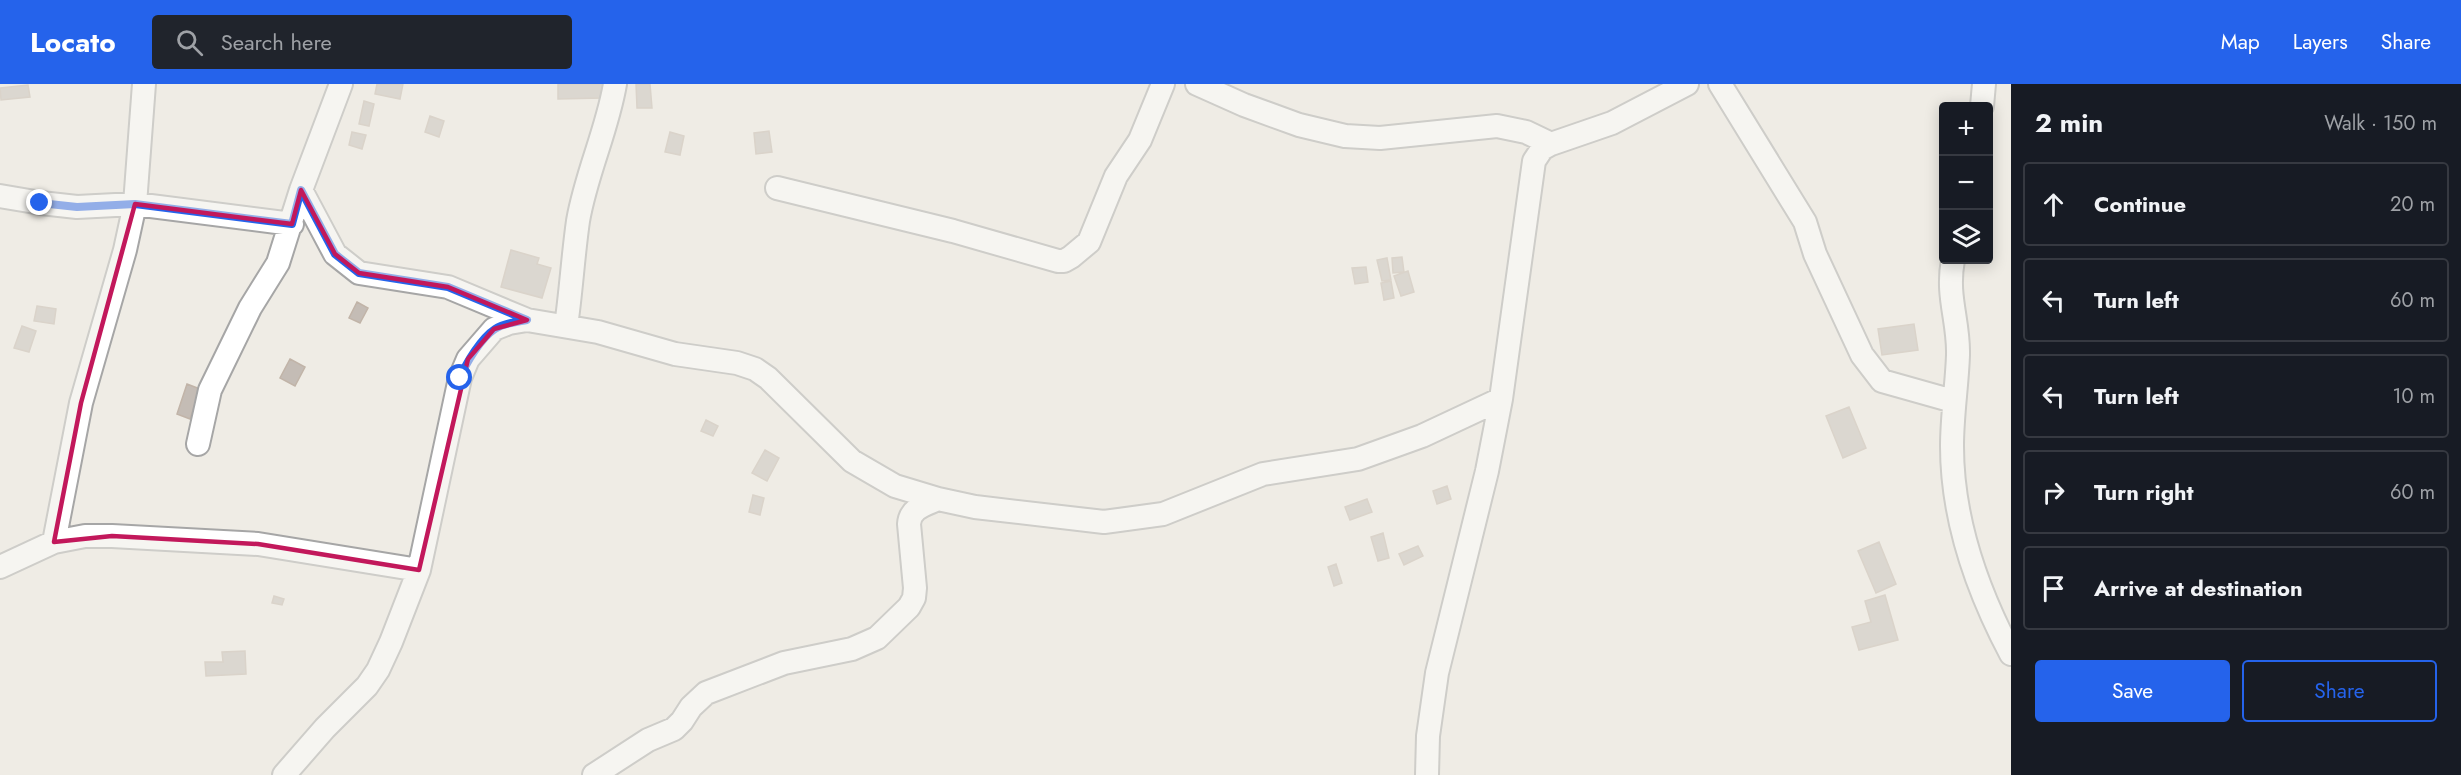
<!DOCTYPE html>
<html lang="en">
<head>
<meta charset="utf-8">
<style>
	:root { --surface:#171b24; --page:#20242c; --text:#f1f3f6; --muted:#9ea1a6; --line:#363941; --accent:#2563eb }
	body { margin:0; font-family:Jost,sans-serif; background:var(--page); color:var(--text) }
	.controls { position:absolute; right:18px; top:18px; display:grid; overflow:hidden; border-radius:6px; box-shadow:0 3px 15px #0003 }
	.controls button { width:54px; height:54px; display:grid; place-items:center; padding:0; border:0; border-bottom:2px solid var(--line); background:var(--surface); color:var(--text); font:30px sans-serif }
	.stop { position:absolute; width:18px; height:18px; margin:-14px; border:4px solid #2563eb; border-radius:50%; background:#fff }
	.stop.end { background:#2563eb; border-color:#fff; box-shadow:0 2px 6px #0008 }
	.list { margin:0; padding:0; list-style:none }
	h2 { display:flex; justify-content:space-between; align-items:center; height:78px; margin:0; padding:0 24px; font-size:26px }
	h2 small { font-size:20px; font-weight:400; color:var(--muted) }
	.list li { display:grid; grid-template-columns:39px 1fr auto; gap:18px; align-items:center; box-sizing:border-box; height:84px; margin:0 12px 12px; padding:0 12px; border:2px solid var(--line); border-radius:6px }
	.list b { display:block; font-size:22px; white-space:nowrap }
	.list em { font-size:20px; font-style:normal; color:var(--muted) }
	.actions { display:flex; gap:12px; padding:18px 24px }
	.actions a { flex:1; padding:14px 0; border:2px solid var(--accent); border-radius:6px; text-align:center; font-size:21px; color:var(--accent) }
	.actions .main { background:var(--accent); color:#fff }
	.icon { flex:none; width:33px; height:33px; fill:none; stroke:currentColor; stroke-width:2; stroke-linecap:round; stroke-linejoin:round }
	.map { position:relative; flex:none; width:2011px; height:691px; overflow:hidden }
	header { display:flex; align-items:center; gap:36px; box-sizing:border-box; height:84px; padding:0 30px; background:var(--accent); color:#fff }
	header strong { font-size:28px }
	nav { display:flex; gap:33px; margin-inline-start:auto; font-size:21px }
	.search { width:420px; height:54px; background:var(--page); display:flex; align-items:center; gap:15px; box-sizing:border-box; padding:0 21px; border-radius:6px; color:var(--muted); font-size:22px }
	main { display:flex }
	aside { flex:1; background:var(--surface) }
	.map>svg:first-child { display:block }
	.building { fill:#c4bcb5; stroke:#c1b4a8; stroke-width:1.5 }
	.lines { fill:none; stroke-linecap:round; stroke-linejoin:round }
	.street-casing { stroke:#a6a6a6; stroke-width:26 }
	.street { stroke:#fff; stroke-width:22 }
	.route { stroke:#2563eb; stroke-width:8 }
	.marked { fill:none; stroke:#c2185b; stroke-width:4.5; stroke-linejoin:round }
</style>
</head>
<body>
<header>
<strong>Locato</strong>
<div class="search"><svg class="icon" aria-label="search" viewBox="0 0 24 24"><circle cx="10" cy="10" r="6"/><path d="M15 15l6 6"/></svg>Search here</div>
<nav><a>Map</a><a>Layers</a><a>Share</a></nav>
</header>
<main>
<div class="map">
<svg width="2011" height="691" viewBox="0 0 2011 691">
	<rect width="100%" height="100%" fill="#efece5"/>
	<path class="building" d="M377,0H403L400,15L375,10Z
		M558,0H603V14L558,15Z
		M636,0H650L652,24H637Z
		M28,1L30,13L1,16L0,4Z
		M364,17L374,20L369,42L359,40Z
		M430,32L444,37L439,53L425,48Z
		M769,47L772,68L756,70L754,49Z
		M352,48L366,51L362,65L349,61Z
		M670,48L684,52L680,71L665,68Z
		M511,166L539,174L537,180L551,184L542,214L501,203Z
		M1402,173L1404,188L1393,189L1392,174Z
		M1387,174L1391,196L1382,197L1377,176Z
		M1366,183L1368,198L1355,200L1352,184Z
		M1408,187L1414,208L1401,212L1394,192Z
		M1391,197L1394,214L1384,216L1381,199Z
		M357,218L368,224L360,239L349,234Z
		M37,222L56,225L54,240L34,237Z
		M1914,240L1918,266L1882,271L1878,245Z
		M22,242L36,247L29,268L14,264Z
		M290,275L305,283L295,302L280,294Z
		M187,300L200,305L190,335L177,330Z
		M1849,323L1866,364L1843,374L1826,332Z
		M706,336L718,342L713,352L701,347Z
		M765,366L779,374L767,397L752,389Z
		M1447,402L1451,415L1437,420L1433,407Z
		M753,411L764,414L760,431L749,428Z
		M1367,415L1372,428L1350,436L1345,423Z
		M1383,449L1389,474L1378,477L1371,453Z
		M1879,458L1896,500L1876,509L1858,467Z
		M1418,462L1423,472L1404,481L1399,470Z
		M1336,480L1342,499L1334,502L1328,483Z
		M1885,511L1898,556L1859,566L1852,543L1871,538L1865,517Z
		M274,512L284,515L282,521L272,519Z
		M245,567L246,590L206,592L205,578H223L222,568Z"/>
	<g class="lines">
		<defs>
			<path id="street" d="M1197,0L1244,21L1299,41L1345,52L1380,54L1497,42L1526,48L1551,60
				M1720,0L1805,138L1815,170L1862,271L1882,297L1953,317
				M1982,22L1984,0
				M777,104L953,147L1058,177H1064L1071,173L1089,158L1116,92L1140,56L1163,0
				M301,106L335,170L359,189L448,203L527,236
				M0,112L41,119L77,123L135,120L292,140
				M1953,176C1946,212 1959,237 1958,271C1957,301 1952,331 1952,362C1952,435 1977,506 2011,570
				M566,242C571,208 573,172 578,137C586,90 607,47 615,0
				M198,360L210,306L250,224L278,179L301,106L341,0
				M54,458L81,319L125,166L135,120L144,0
				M0,483L54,458L85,452H112L258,460L419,486
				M284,691L325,644L367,602L378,586L391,558L419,486L460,294L468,275L494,245L509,239L527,236L598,248L675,270L737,279L755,285L768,294L852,377L895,402L938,415L975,423L1104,438L1163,430L1263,390L1358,375L1422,352L1501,315
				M594,691L648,656L674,645L682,637L691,623L706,609L784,579L852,565L877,554L909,523L914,514L915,504L909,440C910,424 925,421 938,415
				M1427,691L1428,652L1437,589L1487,387L1501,315L1534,77L1542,65L1551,60L1612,39L1687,0"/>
		</defs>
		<use href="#street" class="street-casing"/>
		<use href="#street" class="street"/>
	</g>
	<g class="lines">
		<path class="route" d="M40,119L77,123L135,120L292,140L301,106L335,170L359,189L448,203L527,236C516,238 504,239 495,245C481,254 466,279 460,294"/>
	</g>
	<path d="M0 0H2011V691H0ZM301,106L335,170L359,189L448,203L527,236L494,245L468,275L419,486L258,460L112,452L54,458L81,319L135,120L292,140Z" fill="#efece5" fill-opacity=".55" fill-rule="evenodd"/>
	<path class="marked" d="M301,106L335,170L359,189L448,203L527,236L494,245L468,275L419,486L258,460L112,452L54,458L81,319L135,120L292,140Z"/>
</svg>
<div class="controls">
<button>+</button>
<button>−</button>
<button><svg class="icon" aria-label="layers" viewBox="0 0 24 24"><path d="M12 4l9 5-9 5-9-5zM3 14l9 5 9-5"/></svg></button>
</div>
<div class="stop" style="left:460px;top:294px"></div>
<div class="stop end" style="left:40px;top:119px"></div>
</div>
<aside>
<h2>2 min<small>Walk · 150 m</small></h2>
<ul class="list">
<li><svg class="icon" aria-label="ahead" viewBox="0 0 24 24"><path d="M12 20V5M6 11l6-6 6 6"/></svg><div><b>Continue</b></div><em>20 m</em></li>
<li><svg class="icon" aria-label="left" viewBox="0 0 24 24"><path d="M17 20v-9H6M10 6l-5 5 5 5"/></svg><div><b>Turn left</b></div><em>60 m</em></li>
<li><svg class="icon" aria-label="left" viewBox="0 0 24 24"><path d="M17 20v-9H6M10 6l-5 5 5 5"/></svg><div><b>Turn left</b></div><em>10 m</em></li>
<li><svg class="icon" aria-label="right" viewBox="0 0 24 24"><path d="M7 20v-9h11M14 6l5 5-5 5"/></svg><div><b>Turn right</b></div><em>60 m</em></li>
<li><svg class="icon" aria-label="arrive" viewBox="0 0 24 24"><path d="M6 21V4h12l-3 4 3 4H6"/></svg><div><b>Arrive at destination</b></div></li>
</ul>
<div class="actions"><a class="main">Save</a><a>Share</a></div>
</aside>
</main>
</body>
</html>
